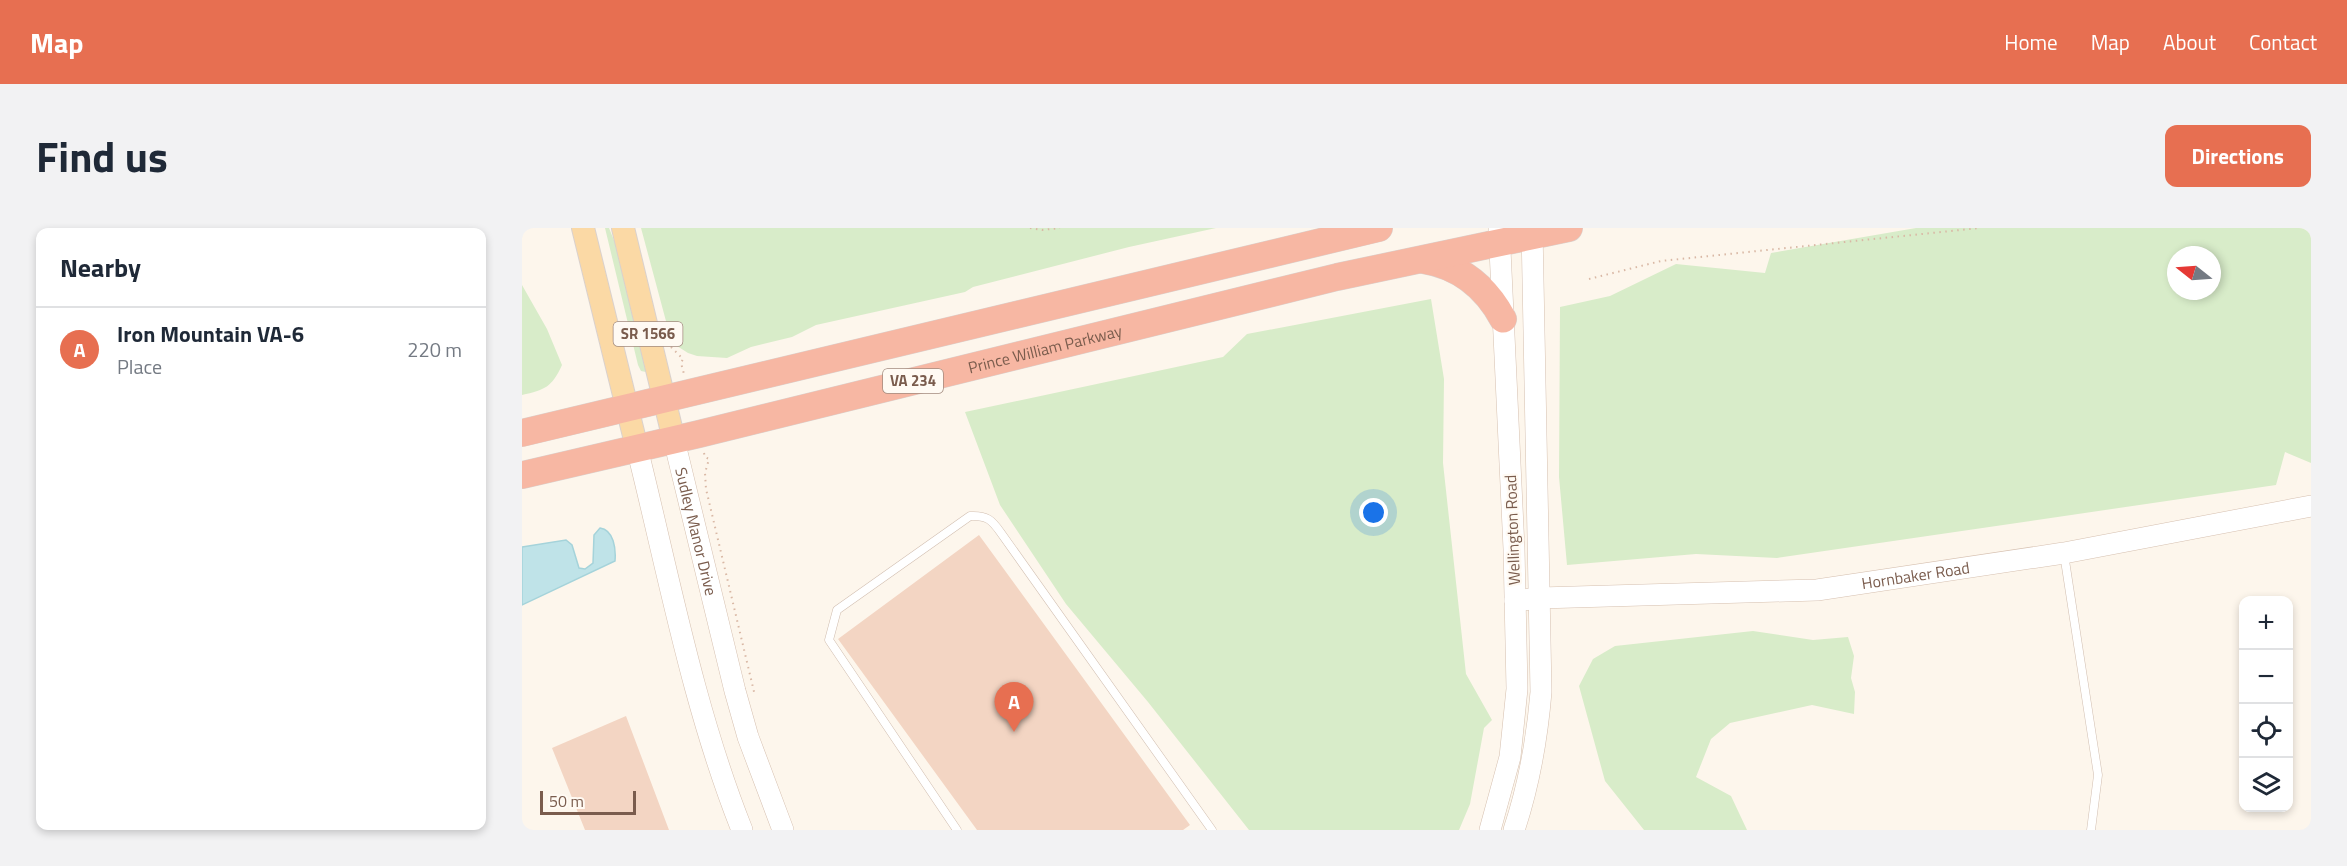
<!DOCTYPE html>
<html lang="en">
<head>
<meta charset="utf-8">
<style>
	:root { --surface:#fff; --page:#f2f2f3; --text:#1f2937; --muted:#747a83; --line:#e0e1e3; --accent:#e76f51 }
	body { margin:0; font-family:"Titillium Web",sans-serif; background:var(--page); color:var(--text) }
	.controls { position:absolute; right:18px; bottom:18px; display:grid; overflow:hidden; border-radius:12px; box-shadow:0 3px 9px #0003 }
	.controls button { width:54px; height:54px; display:grid; place-items:center; padding:0; border:0; border-bottom:2px solid var(--line); background:var(--surface); color:var(--text); font:30px sans-serif }
	.compass { position:absolute; left:1645px; top:18px; width:54px; height:54px; border-radius:50%; background:var(--surface); box-shadow:0 3px 9px #0003; rotate:287deg }
	.scale { position:absolute; left:18px; bottom:15px; width:96px; box-sizing:border-box; padding-left:6px; border:3px solid #7a5c4d; border-top:0; font-size:16px; line-height:21px; white-space:nowrap; color:#7a5c4d; -webkit-text-stroke:4px #fffaf3; paint-order:stroke }
	.you { position:absolute; left:852px; top:285px; width:21px; height:21px; margin:-15px; border:4px solid #fff; border-radius:50%; background:#1a73e8; box-shadow:0 0 0 9px #1a73e833 }
	.badge { display:grid; place-items:center; width:39px; height:39px; border-radius:50%; background:var(--accent); color:#fff; font-size:20px; font-weight:700 }
	.pin { position:absolute; translate:-50% -50px; filter:drop-shadow(0 2px 3px #0008) }
	.pin::after { content:''; position:absolute; top:32px; width:21px; height:18px; background:inherit; clip-path:polygon(0 0,100% 0,50% 100%) }
	.list { margin:0; padding:0; list-style:none }
	h2 { display:flex; justify-content:space-between; align-items:center; height:78px; margin:0; padding:0 24px; font-size:26px }
	h2 small { font-size:20px; font-weight:400; color:var(--muted) }
	.list li { display:grid; grid-template-columns:39px 1fr auto; gap:18px; align-items:center; box-sizing:border-box; height:84px; padding:0 24px; border-top:2px solid var(--line) }
	.list b { display:block; font-size:22px; white-space:nowrap }
	.list p { margin:0; font-size:20px; white-space:nowrap; color:var(--muted) }
	.list em { font-size:20px; font-style:normal; color:var(--muted) }
	.icon { flex:none; width:33px; height:33px; fill:none; stroke:currentColor; stroke-width:2; stroke-linecap:round; stroke-linejoin:round }
	.map { position:relative; flex:none; width:1789px; height:602px; overflow:hidden; border-radius:12px }
	header { display:flex; align-items:center; gap:36px; box-sizing:border-box; height:84px; padding:0 30px; background:var(--accent); color:#fff }
	header strong { font-size:28px }
	nav { display:flex; gap:33px; margin-inline-start:auto; font-size:21px }
	.intro { display:flex; align-items:center; justify-content:space-between; box-sizing:border-box; height:144px; padding:0 36px }
	h1 { margin:0; font-size:42px }
	.button { padding:15px 27px; border-radius:12px; background:var(--accent); color:#fff; font-size:21px; font-weight:700 }
	main { display:flex; gap:36px; padding:0 36px }
	aside { flex:1; background:var(--surface); border-radius:12px; box-shadow:0 3px 9px #0003 }
	.map>svg:first-child { display:block }
	.green { fill:#d8ecc9; fill-rule:evenodd }
	.water { fill:#bfe3e8; stroke:#a5d3da; stroke-width:1.5 }
	.building { fill:#f3d5c3 }
	.lines { fill:none; stroke-linecap:round; stroke-linejoin:round }
	.lane-casing { stroke:#d1beb0; stroke-width:9 }
	.secondary-casing { stroke:#d6c0b0; stroke-width:22 }
	.primary-casing { stroke:#dad1cd; stroke-width:24 }
	.highway-casing { stroke:#dad1cd; stroke-width:28 }
	.path { stroke:#d9b8a5; stroke-width:2; stroke-dasharray:1.5 4.5; stroke-linecap:butt }
	.lane { stroke:#fff; stroke-width:8 }
	.secondary { stroke:#fff; stroke-width:21 }
	.primary { stroke:#fbd9a5; stroke-width:22 }
	.highway { stroke:#f7b7a3; stroke-width:27 }
	.labels { text-anchor:middle; stroke-width:4.5; stroke-linejoin:round; paint-order:stroke }
	.shield { fill:#fffaf3; stroke:#a28b7f; stroke-width:1.5 }
	.shield-label { font-size:15px; font-weight:bold; fill:#7a5c4d }
	.street-label { font-size:16px; fill:#7a5c4d; stroke:#fffaf3 }
</style>
</head>
<body>
<header>
<strong>Map</strong>
<nav><a>Home</a><a>Map</a><a>About</a><a>Contact</a></nav>
</header>
<div class="intro"><h1>Find us</h1><a class="button">Directions</a></div>
<main>
<aside>
<h2>Nearby<small></small></h2>
<ul class="list">
<li><span class="badge">A</span><div><b>Iron Mountain VA-6</b><p>Place</p></div><em>220 m</em></li>
</ul>
</aside>
<div class="map">
<svg width="1789" height="602" viewBox="0 0 1789 602">
	<rect width="100%" height="100%" fill="#fdf6ec"/>
	<path class="green" d="M83,0H87L100,32L126,139L124,144L119,143L116,137Z
		M119,0H694L607,19L451,59L443,64L294,97L270,109L229,119L205,130L175,128L166,125L155,118L148,108Z
		M1394,0H1789V235L1763,224L1754,257L1255,330L1174,326L1045,337L1037,249L1038,79L1088,68L1154,36L1243,45L1249,25ZM1654,27H1690V63H1654Z
		M0,57L25,101L40,137C30,159 23,162 0,167Z
		M909,71L922,151L921,235L944,446L970,492L962,500L948,576L937,602H727L626,474L544,376L478,277L443,184L701,129L725,106Z
		M1231,403L1291,412L1326,409L1332,428L1329,450L1333,464L1332,486L1290,477L1208,495L1189,511L1174,549L1209,568L1225,602H1122L1083,553L1057,458L1071,431L1093,418Z"/>
	<path class="water" d="M78,300C92,302 94,321 93,333L0,377V319L44,312L50,317L57,340L63,341L71,335L72,307Z"/>
	<path class="building" d="M457,307L668,597L661,602H455L316,411Z
		M104,488L147,602H63L30,520Z"/>
	<g class="lines">
		<defs>
			<path id="lane" d="M1542,326L1576,547L1569,602
				M435,602L307,412L315,382L448,288C465,287 470,292 479,305L690,602"/>
			<g id="secondary">
				<path id="s1" d="M152,212L213,463L226,509L261,602"/>
				<path d="M115,220C147,348 171,479 220,602"/>
				<path id="s2" d="M993,373L1018,370L1295,362L1542,325L1789,278"/>
				<path d="M968,602L988,529L995,461L992,321L977,0"/>
				<path d="M992,602C1007,557 1015,512 1019,464L1010,0"/>
			</g>
			<path id="primary" d="M61,0L115,220
				M101,0L152,212"/>
			<g id="highway">
				<path d="M901,32C938,38 964,59 981,91"/>
				<path d="M0,205L857,0"/>
				<path id="s3" d="M0,247L177,206L815,49L1047,0"/>
			</g>
		</defs>
		<use href="#lane" class="lane-casing"/>
		<use href="#secondary" class="secondary-casing"/>
		<use href="#primary" class="primary-casing"/>
		<use href="#highway" class="highway-casing"/>
		<path class="path" d="M508,0L520,2L538,0
			M1067,51L1139,33L1458,0
			M149,119L161,131L159,135L162,146
			M182,225L183,229L187,231L183,245L184,261L233,468"/>
		<use href="#lane" class="lane"/>
		<use href="#secondary" class="secondary"/>
		<use href="#primary" class="primary"/>
		<use href="#highway" class="highway"/>
	</g>
	<g class="labels">
		<g class="shield">
			<rect x="91.5" y="94" width="69" height="24" rx="4.5"/>
			<rect x="361" y="141" width="60" height="24" rx="4.5"/>
		</g>
		<g class="shield-label">
			<text x="126" y="111">SR 1566</text>
			<text x="391" y="158">VA 234</text>
		</g>
		<g class="street-label">
			<text dy="6" stroke="none"><textPath href="#s3" startOffset="538">Prince William Parkway</textPath></text>
			<text transform="translate(990 302) rotate(-92)" y="6">Wellington Road</text>
			<text dy="6" stroke="none"><textPath href="#s1" startOffset="94">Sudley Manor Drive</textPath></text>
			<text dy="6" stroke="none"><textPath href="#s2" startOffset="402">Hornbaker Road</textPath></text>
		</g>
	</g>
</svg>
<div class="controls">
<button>+</button>
<button>−</button>
<button><svg class="icon" aria-label="locate" viewBox="0 0 24 24"><circle cx="12" cy="12" r="6"/><path d="M12 2v4M12 18v4M2 12h4M18 12h4"/></svg></button>
<button><svg class="icon" aria-label="layers" viewBox="0 0 24 24"><path d="M12 4l9 5-9 5-9-5zM3 14l9 5 9-5"/></svg></button>
</div>
<svg class="compass" viewBox="-18 -18 36 36"><path d="M0-13l5 13h-10z" fill="#e53935"/><path d="M0 13l5-13h-10z" fill="#747a83"/></svg>
<div class="scale">50 m</div>
<div class="you"></div>
<div class="pin badge" style="left:492px;top:504px">A</div>
</div>
</main>
</body>
</html>
